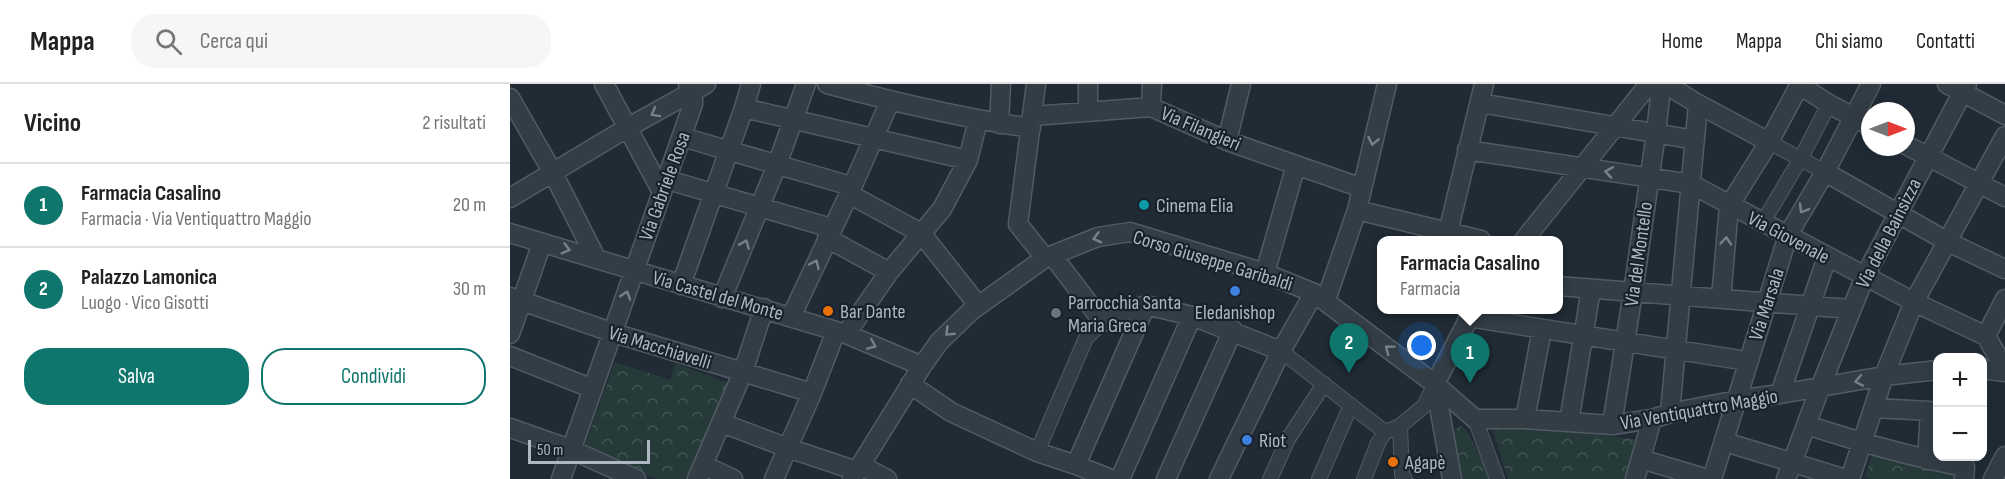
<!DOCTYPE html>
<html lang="it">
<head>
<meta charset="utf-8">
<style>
	:root { --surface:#fff; --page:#f6f6f6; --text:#222; --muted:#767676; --line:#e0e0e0; --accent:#0f766e }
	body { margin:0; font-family:"Sofia Sans Condensed",sans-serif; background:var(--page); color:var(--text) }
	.controls { position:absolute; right:18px; bottom:18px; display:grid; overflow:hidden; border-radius:12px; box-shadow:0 6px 24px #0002 }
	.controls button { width:54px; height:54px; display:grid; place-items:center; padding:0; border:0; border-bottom:2px solid var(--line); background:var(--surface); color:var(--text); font:30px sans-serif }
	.compass { position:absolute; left:1351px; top:18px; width:54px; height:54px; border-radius:50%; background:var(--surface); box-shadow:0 6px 24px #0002; rotate:90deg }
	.scale { position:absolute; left:18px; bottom:15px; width:122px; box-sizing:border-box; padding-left:6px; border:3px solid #adb8c3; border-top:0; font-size:16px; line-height:21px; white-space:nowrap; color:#adb8c3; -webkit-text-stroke:4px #19222a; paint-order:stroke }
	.you { position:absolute; left:912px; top:262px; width:21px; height:21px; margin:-15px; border:4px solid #fff; border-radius:50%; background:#1a73e8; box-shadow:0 0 0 9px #1a73e833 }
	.badge { display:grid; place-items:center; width:39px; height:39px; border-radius:50%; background:var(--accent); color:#fff; font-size:20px; font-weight:700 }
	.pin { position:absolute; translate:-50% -50px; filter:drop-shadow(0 2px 3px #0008) }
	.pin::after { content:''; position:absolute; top:32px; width:21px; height:18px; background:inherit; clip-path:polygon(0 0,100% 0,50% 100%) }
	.popup { position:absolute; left:867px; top:152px; width:186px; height:78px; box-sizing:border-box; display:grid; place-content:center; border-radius:12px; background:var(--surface); filter:drop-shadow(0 2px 4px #0005); font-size:20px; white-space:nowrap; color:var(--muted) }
	.popup b { font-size:22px; color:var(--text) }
	.popup::after { content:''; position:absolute; left:50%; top:100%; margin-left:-12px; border:12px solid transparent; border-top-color:var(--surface) }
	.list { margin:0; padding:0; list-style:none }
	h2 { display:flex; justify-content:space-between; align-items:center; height:78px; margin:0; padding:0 24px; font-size:26px }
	h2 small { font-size:20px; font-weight:400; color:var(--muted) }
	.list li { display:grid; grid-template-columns:39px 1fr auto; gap:18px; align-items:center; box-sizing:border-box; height:84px; padding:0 24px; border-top:2px solid var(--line) }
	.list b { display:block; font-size:22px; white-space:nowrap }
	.list p { margin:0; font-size:20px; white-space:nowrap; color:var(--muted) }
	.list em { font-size:20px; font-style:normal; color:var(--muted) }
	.actions { display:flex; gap:12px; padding:18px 24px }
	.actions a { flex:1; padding:14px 0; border:2px solid var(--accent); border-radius:24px; text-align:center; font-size:21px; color:var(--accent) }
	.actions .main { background:var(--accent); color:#fff }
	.icon { flex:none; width:33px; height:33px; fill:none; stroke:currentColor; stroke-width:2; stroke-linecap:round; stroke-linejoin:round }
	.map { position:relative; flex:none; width:1495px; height:395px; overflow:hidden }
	header { display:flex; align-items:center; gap:36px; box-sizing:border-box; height:84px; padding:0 30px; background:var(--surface); border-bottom:2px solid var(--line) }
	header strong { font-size:28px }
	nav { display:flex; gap:33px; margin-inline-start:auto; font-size:21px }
	.search { width:420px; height:54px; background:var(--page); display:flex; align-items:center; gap:15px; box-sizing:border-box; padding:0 21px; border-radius:24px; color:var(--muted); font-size:22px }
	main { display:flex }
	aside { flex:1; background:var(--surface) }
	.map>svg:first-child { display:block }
	.forest { fill:url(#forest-crowns) }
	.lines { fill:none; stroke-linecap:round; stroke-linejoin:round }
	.pedestrian-casing { stroke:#515b64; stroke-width:16 }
	.minor-casing { stroke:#515b64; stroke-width:21 }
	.pedestrian { stroke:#333d46; stroke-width:14 }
	.minor { stroke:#333d46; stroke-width:18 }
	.oneway { stroke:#76818b }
	.culture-dot { fill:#0f9aa8; stroke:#19222a; stroke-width:2 }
	.shop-dot { fill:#3f7fe0; stroke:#19222a; stroke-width:2 }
	.food-dot { fill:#e8710a; stroke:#19222a; stroke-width:2 }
	.worship-dot { fill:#6b7280; stroke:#19222a; stroke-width:2 }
	.labels { text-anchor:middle; stroke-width:4.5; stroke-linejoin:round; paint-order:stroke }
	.street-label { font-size:20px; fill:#adb8c3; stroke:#19222a }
	.poi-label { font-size:20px; fill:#adb8c3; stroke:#19222a; text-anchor:start }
</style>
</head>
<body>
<header>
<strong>Mappa</strong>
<div class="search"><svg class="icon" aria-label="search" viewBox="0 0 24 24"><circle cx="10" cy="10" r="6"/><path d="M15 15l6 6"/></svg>Cerca qui</div>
<nav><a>Home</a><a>Mappa</a><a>Chi siamo</a><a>Contatti</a></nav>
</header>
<main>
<aside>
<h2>Vicino<small>2 risultati</small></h2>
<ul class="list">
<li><span class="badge">1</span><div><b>Farmacia Casalino</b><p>Farmacia · Via Ventiquattro Maggio</p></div><em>20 m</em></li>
<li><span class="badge">2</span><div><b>Palazzo Lamonica</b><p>Luogo · Vico Gisotti</p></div><em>30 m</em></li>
</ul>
<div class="actions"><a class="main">Salva</a><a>Condividi</a></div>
</aside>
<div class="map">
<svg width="1495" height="395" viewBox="0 0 1495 395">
	<defs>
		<pattern id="forest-crowns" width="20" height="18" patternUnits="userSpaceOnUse" patternTransform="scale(1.5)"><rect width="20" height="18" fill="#253a39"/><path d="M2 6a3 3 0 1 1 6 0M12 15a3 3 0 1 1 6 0" fill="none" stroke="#425454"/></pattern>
	</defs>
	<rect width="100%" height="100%" fill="#202b35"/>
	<path class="forest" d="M105,278L160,296L165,279L219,299L179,395H146L74,363Z
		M951,342L958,348L981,395H953L943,347Z
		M982,344L1036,345L1124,355L1128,360L1118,395H998Z
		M1363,368L1450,389V395H1362L1355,393Z"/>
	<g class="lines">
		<defs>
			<path id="pedestrian" d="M1259,58L1315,88
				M1253,138L1291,74L1319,20
				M771,267L875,348
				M965,335L987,395
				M890,342L892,391L895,395
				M527,368L576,254L593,238
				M760,395L778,355L814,300
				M809,395L841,321
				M854,395L868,359L875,348L890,342L914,322L925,300"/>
			<path id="minor" d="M94,0L152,108
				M317,0C384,18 452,34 521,44
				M526,0L508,140L535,174
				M578,0V28
				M1155,0L1188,20L1259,58
				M1288,0L1319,20L1360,42
				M1437,0L1495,31
				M0,14L43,89L86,174
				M970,19L1185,56
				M641,23L642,0
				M234,24L458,76
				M523,32L641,23L717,57L852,104
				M489,40L491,0
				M172,53L341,102
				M717,57L731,0
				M1396,61L1495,113
				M957,66L1181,100L1404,218L1476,252
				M1315,88L1438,158L1495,185
				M158,96L321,144
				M339,110L411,149L468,221
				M0,114L117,44L196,0
				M847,126L971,156
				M938,148L974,0
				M0,149L336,250L412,282
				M317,154L379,188
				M1014,156L1139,0
				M542,171L593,238L618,226L636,221L682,232L771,267
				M755,189L786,81
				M171,201L234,24L241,0
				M1048,202L1341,225
				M0,213L104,249L302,309
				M212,214L267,81L296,0
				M1211,215L1219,122L1259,58L1290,0
				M816,216L847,126L877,0
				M281,233L339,110L380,17
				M958,233L1237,277
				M0,250L32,159
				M336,250L379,188L432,125L458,76L468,36
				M1476,252L1495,215
				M1476,252L1495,285
				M0,272L83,305
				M1472,285L1495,288
				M400,300L441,328L527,368L566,381L601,395
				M925,300L942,395
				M925,300L963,226
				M1270,310L1317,173
				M1364,324L1420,327L1417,376
				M1160,329L1188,20
				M1015,335L1032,245
				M1059,338L1081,205
				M212,339L278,364L347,387
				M1102,341L1123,208L1146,49L1150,13L1146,0
				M1297,341C1349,358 1401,373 1455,383L1454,395
				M0,344L60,365L126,395
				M1215,358L1336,395
				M1131,375L1198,395
				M193,381L223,395
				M350,381L377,395
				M566,381L636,221
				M51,395L183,20V8L178,0
				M187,395L233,288L254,224
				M264,395L302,309L326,247
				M342,395L412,282L429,258L461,227L535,174L588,153L620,148L755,189L804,209L925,300L965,335H1015L1102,341L1142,335L1160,329L1227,316L1270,310L1374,292L1428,286
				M610,395L682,232
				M656,395L723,246
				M709,395L771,267L804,209
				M1125,395L1142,335
				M1202,395L1278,151L1315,88L1361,0
				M1276,395L1310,304L1355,192L1457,0
				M1340,395L1374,292L1404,218L1495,52
				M1483,395L1495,372"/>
		</defs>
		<use href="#pedestrian" class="pedestrian-casing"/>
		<use href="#minor" class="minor-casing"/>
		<use href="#pedestrian" class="pedestrian"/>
		<use href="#minor" class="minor"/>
	</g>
	<defs><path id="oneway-chevron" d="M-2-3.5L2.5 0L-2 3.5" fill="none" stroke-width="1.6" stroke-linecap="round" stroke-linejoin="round" transform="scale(1.5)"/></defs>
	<g class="oneway">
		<use href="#oneway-chevron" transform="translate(145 29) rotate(151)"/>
		<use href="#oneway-chevron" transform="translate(863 57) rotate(103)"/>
		<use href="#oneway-chevron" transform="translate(1099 88) rotate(-171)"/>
		<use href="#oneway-chevron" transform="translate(1293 125) rotate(120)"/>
		<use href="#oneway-chevron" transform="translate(587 154) rotate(165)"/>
		<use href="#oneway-chevron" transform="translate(1216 157) rotate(-85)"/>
		<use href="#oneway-chevron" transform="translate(235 160) rotate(-68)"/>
		<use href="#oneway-chevron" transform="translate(56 165) rotate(15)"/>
		<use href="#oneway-chevron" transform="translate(305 180) rotate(-65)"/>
		<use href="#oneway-chevron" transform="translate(116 211) rotate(-72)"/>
		<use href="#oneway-chevron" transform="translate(439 248) rotate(136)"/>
		<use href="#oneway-chevron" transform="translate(362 261) rotate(23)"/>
		<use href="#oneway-chevron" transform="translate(879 265) rotate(-143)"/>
		<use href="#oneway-chevron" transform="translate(1349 297) rotate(169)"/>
	</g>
	<circle class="culture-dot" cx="634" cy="121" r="6"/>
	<g class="shop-dot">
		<circle cx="725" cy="207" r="6"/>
		<circle cx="737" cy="356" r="6"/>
	</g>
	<g class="food-dot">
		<circle cx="318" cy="227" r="6"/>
		<circle cx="883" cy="378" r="6"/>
	</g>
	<circle class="worship-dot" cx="546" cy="229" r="6"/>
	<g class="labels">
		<g class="street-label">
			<text transform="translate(691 44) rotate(23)" y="7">Via Filangieri</text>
			<text transform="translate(154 102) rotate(-70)" y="7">Via Gabriele Rosa</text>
			<text transform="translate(1378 149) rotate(-63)" y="7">Via della Bainsizza</text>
			<text transform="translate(1279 153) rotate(28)" y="7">Via Giovenale</text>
			<text transform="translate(1128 170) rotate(-82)" y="7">Via del Montello</text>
			<text transform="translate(703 176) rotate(17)" y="7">Corso Giuseppe Garibaldi</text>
			<text transform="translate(208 211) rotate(16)" y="7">Via Castel del Monte</text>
			<text transform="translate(1256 220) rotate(-72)" y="7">Via Marsala</text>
			<text transform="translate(150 263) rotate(17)" y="7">Via Macchiavelli</text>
			<text transform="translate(1189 325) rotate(-10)" y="7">Via Ventiquattro Maggio</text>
		</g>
		<g class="poi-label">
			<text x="646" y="128">Cinema Elia</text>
			<text x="558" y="225">Parrocchia Santa<tspan x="558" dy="23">Maria Greca</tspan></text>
			<text x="330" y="234">Bar Dante</text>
			<text x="725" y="235" text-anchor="middle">Eledanishop</text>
			<text x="749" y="363">Riot</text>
			<text x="895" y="385">Agapè</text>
		</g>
	</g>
</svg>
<div class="controls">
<button>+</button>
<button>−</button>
</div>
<svg class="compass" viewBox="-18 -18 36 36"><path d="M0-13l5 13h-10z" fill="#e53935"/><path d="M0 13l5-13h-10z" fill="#767676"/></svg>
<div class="scale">50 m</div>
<div class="you"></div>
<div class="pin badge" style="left:960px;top:299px">1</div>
<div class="popup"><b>Farmacia Casalino</b>Farmacia</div>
<div class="pin badge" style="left:839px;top:289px">2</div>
</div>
</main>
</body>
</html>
